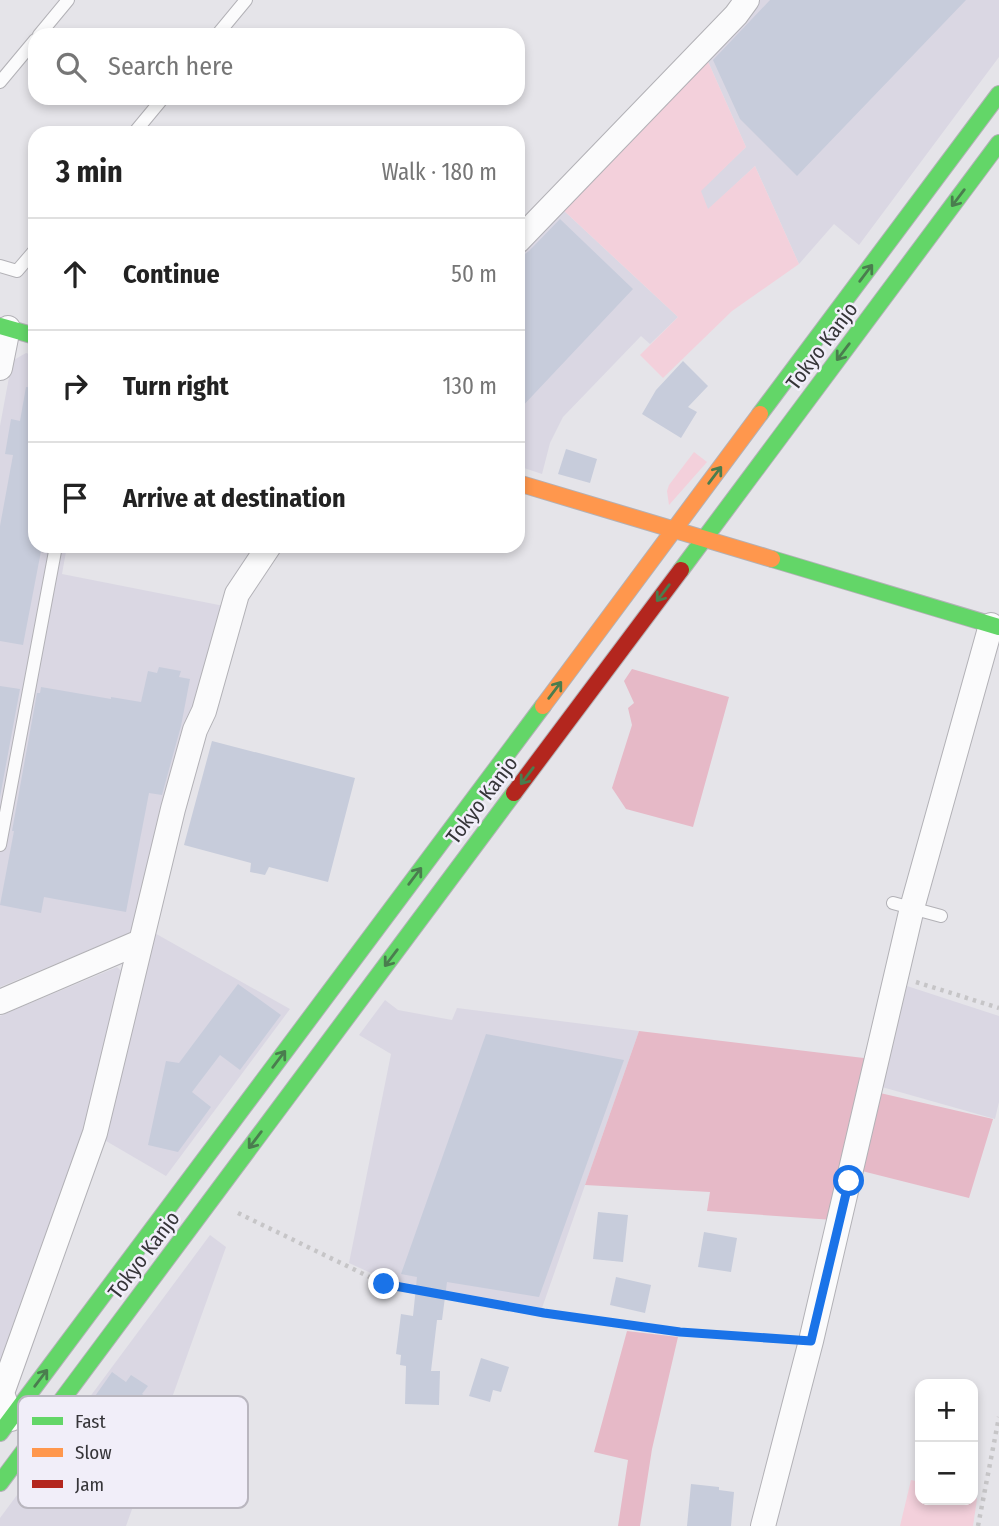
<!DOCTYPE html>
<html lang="en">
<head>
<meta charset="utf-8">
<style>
	:root { --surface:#fff; --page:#f2f2f2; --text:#222; --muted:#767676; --line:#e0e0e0 }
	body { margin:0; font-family:"Fira Sans Condensed",sans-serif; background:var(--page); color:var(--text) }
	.controls { position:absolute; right:21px; bottom:21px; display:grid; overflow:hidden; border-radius:14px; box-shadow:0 4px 10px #0003 }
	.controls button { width:63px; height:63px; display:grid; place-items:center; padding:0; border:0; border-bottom:2px solid var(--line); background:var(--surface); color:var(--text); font:35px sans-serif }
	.stop { position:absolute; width:21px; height:21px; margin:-16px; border:5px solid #1a73e8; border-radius:50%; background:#fff }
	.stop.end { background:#1a73e8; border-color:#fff; box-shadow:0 2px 7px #0008 }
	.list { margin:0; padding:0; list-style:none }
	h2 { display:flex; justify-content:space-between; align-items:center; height:91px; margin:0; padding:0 28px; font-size:30px }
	h2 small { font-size:23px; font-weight:400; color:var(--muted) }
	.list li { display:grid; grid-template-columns:46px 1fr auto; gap:21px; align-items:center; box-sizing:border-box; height:112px; padding:0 28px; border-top:2px solid var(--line) }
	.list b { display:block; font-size:26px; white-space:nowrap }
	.list em { font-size:23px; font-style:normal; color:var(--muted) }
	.icon { flex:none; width:38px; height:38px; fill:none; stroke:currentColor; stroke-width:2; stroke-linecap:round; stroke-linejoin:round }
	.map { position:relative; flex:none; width:999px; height:1526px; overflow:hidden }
	.search { position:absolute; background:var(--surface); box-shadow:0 4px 10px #0003; left:28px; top:28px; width:497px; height:77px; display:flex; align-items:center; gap:18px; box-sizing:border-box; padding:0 24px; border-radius:21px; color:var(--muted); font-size:26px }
	.panel { position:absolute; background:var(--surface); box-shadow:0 4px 10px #0003; left:28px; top:126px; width:497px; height:427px; border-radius:21px }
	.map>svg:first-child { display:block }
	.built { fill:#dad7e3 }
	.green { fill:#f3d0db }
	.forest { fill:#e6b9c7 }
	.building { fill:#c7ccdb }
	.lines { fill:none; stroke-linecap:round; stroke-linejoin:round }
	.lane-casing { stroke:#b2b1b6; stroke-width:14 }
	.street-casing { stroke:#b2b1b6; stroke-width:26 }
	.fast-casing { stroke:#b2b1b6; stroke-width:18 }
	.slow-casing { stroke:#b2b1b6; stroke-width:18 }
	.jam-casing { stroke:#b2b1b6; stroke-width:18 }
	.path { stroke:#c6c5c7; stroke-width:4.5; stroke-dasharray:3.5 5; stroke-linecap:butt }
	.lane { stroke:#fbfbfc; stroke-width:12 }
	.street { stroke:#fbfbfc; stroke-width:24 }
	.fast { stroke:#63d668; stroke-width:16 }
	.slow { stroke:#ff974d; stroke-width:16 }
	.jam { stroke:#b3261e; stroke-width:16 }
	.oneway { stroke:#4a7d4e }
	.route { stroke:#1a73e8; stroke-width:9 }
	.labels { text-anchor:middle; stroke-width:5; stroke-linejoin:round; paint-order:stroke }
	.street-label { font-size:21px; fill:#363539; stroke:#f1eef9 }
	.key { fill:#f1eef9; stroke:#b9b6bf; stroke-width:2 }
	.key-label { font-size:19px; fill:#363539 }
</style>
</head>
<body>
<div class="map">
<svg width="999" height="1526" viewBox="0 0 999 1526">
	<rect width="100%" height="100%" fill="#e5e4e9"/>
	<path class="built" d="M760,0H999V57L859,245L834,224L799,264L755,166L708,210L700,191L746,147L706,57Z
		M561,208L678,317L650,344L641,336L563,417L550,443L542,474L518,466V254Z
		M26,353L35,356V546H67L62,574L224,606L137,930L0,987V426L12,361Z
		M151,931L290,1009L166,1176L101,1138Z
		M117,967L126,975L90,1124L0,1377V1016Z
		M907,986L999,1016V1102L995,1119L882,1087Z
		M385,1000L398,1010L452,1020L457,1008L639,1031L542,1308L384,1279L349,1263L391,1054L359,1035Z
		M210,1235L226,1247L126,1526H0V1518Z"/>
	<path class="green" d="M706,57L746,147L701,191L708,209L755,166L799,264L732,311L663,378L640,355L678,317L561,208Z
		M694,452L707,462L669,505L667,491L669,485Z
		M911,1480L920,1482V1500H973V1493L977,1499L973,1526H900Z"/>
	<path class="forest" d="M632,669L729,697L693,827L626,809L612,788L632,725L628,708L634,703L624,681Z
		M639,1031L872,1059L833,1220L707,1211L710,1192L585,1185Z
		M880,1093L993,1119L969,1198L858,1170Z
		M627,1331L678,1337L652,1449L640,1526H618L628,1460L594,1452Z"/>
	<path class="building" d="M770,0H966L797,176L740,119L713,60Z
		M560,219L633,289L518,411V259L529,251Z
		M683,361L708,386L688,407L697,412L681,438L642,414L656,390Z
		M26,387L35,388V546H42L23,645L0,641V526L13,455L5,454L11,419L20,421Z
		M566,449L597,459L590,483L558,474Z
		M159,667L181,671L179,677L190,679L181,726L162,795L149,793L126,912L44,897L41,913L0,905L14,831H12L37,693H40L41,687L111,699V697L141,702L148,671L157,673Z
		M0,686L20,689L0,797Z
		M212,741L355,778L328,882L269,867L265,875L250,872L251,863L184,845Z
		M238,984L281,1015L240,1070L220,1055L192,1092L211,1107L178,1152L148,1145L166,1061L179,1063Z
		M486,1034L624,1060L539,1297L447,1282L442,1320H437L431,1371H440L439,1405L405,1404L406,1366L400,1365L401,1355L396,1354L401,1314L413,1316L417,1277L401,1274Z
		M598,1212L628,1215L623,1262L593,1259Z
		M704,1232L737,1238L731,1272L698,1267Z
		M616,1277L651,1285L645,1313L610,1305Z
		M481,1358L509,1367L501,1392L493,1390L490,1402L469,1396Z
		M112,1372L126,1382L131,1375L148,1386L142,1394L162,1407L143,1459L146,1461L132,1480L137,1483L126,1507L85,1475L117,1431L86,1409Z
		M691,1484L719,1487V1490L734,1492L731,1526H687Z"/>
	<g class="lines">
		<defs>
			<path id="lane" d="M39,35L68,0
				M217,35L246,0
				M0,82L35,40
				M134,133L163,98
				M0,266L17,271L35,250
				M0,845L56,546
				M893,903L941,916"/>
			<path id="street" d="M518,241L736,15L747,0
				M0,368L8,328
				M0,1002L140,942
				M11,1419L2,1393L95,1133L173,809L195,730L204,711L237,594L269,546
				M763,1526L811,1341L912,908L991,625"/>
			<path id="fast" d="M0,326L35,336
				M760,414L999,94
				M772,559L999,627
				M681,570L999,143
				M0,1433L543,706
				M0,1483L514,793"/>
			<path id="slow" d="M518,483L772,559
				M543,706L760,414"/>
			<path id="jam" d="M514,793L681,570"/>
		</defs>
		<use href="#lane" class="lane-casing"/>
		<use href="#street" class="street-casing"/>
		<use href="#fast" class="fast-casing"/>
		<use href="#slow" class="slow-casing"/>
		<use href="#jam" class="jam-casing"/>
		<path class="path" d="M916,982L999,1008
			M238,1213L384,1284L544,1313L680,1332L790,1340
			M978,1526L999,1417"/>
		<use href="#lane" class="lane"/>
		<use href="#street" class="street"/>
		<use href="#fast" class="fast"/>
		<use href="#slow" class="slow"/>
		<use href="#jam" class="jam"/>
	</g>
	<defs><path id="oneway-shaft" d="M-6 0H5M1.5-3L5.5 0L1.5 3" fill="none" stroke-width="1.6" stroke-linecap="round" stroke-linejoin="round" transform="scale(1.75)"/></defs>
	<g class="oneway">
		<use href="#oneway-shaft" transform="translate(958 198) rotate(127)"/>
		<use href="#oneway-shaft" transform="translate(866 273) rotate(-53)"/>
		<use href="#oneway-shaft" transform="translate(843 352) rotate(127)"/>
		<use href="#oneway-shaft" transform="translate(715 475) rotate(-53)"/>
		<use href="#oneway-shaft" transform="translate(663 593) rotate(127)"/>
		<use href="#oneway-shaft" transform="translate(555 690) rotate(-53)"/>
		<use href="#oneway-shaft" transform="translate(527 776) rotate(127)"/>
		<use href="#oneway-shaft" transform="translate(415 876) rotate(-53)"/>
		<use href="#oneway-shaft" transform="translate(391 958) rotate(127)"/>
		<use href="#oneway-shaft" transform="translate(279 1059) rotate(-53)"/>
		<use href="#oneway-shaft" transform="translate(255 1140) rotate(127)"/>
		<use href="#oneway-shaft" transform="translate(41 1378) rotate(-53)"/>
	</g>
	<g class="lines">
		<path class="route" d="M384,1284L544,1313L680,1332L811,1341L849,1181"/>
	</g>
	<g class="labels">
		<g class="street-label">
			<text transform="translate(822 346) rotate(-53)" y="7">Tokyo Kanjo</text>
			<text transform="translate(482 800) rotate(-53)" y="7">Tokyo Kanjo</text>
			<text transform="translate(144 1255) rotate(-53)" y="7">Tokyo Kanjo</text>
		</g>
	</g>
	<rect x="18" y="1396" width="230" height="112" rx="10" class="key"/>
	<rect x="32" y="1417" width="31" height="8" fill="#63d668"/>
	<rect x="32" y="1448" width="31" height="9" fill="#ff974d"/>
	<rect x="32" y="1480" width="31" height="8" fill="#b3261e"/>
	<g class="key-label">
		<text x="75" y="1428">Fast</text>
		<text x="75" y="1459">Slow</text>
		<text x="75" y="1491">Jam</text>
	</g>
</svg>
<div class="controls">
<button>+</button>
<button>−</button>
</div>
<div class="stop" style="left:849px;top:1181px"></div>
<div class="stop end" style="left:384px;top:1284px"></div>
<div class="search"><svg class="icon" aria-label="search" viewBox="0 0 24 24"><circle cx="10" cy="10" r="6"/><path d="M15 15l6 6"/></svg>Search here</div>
<section class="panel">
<h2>3 min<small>Walk · 180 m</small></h2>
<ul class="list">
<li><svg class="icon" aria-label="ahead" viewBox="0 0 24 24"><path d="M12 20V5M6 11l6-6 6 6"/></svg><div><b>Continue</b></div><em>50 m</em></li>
<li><svg class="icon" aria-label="right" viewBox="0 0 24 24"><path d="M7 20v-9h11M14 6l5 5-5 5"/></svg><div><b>Turn right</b></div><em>130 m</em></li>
<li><svg class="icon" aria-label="arrive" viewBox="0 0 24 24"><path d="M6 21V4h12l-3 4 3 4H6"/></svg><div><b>Arrive at destination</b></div></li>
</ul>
</section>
</div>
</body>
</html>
